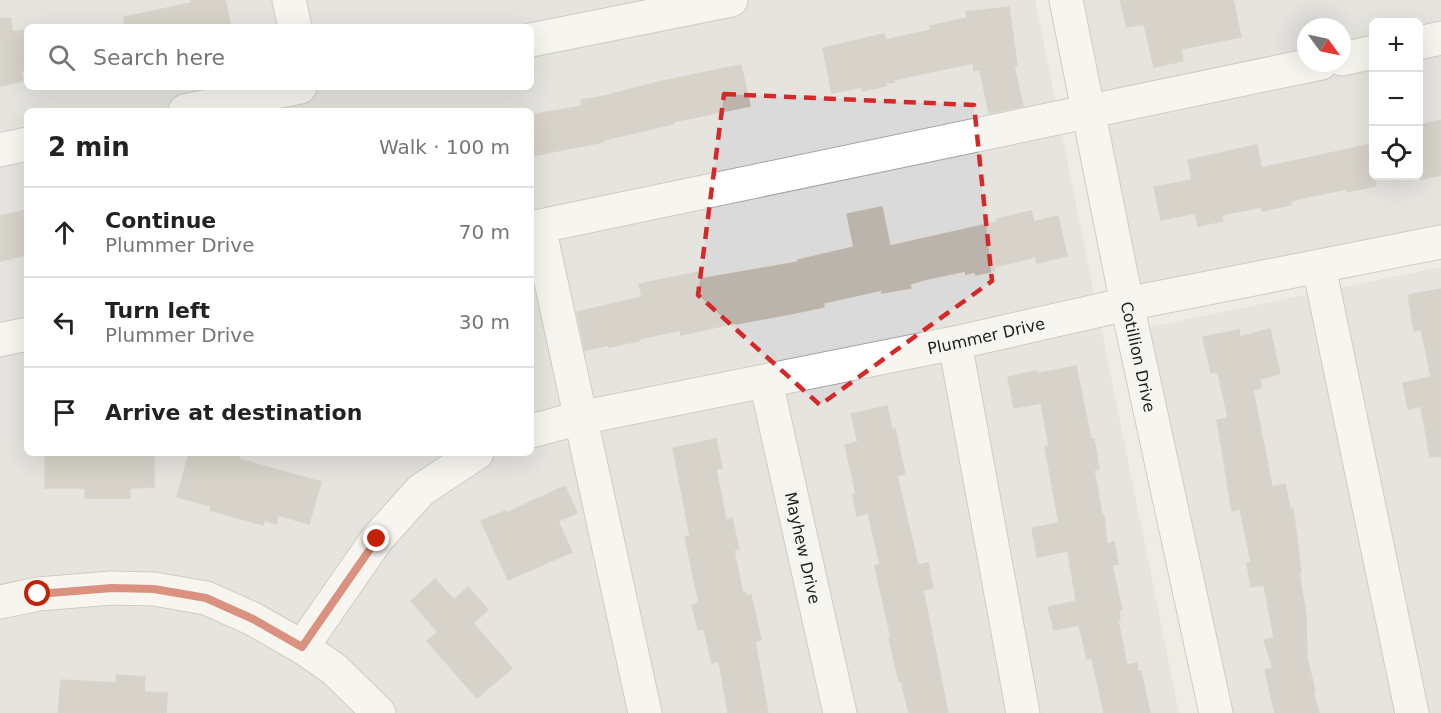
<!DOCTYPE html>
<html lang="en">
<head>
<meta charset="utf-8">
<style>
	:root { --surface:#fff; --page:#f2f2f2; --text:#222; --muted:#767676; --line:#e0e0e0 }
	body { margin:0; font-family:"DejaVu Sans",sans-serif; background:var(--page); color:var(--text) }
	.controls { position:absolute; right:18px; top:18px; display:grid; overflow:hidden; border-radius:9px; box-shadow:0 6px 24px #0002 }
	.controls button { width:54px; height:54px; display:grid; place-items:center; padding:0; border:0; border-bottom:2px solid var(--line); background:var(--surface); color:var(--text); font:30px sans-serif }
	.compass { position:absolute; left:1297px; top:18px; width:54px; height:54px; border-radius:50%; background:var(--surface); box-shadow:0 6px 24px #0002; rotate:123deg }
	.stop { position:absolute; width:18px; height:18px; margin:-14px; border:4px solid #c42206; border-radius:50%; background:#fff }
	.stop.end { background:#c42206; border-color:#fff; box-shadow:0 2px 6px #0008 }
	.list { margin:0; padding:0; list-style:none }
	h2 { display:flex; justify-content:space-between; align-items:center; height:78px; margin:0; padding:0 24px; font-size:26px }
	h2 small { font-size:20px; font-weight:400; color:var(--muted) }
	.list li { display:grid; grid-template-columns:39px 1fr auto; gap:18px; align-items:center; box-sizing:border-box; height:90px; padding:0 24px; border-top:2px solid var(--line) }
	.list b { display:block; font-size:22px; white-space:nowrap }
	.list p { margin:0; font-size:20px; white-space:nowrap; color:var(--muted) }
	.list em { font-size:20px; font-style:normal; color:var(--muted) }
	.icon { flex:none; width:33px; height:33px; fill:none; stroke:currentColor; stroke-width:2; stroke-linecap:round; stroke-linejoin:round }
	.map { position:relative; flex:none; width:1441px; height:713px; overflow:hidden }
	.search { position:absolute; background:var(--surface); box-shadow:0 6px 24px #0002; left:24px; top:24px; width:510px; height:66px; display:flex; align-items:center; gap:15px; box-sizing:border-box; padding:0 21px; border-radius:9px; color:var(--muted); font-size:22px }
	.panel { position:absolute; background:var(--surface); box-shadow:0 6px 24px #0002; left:24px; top:108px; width:510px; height:348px; border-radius:9px }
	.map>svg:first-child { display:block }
	.residential { fill:#dbdada; fill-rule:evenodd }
	.building { fill:#bab4ac; stroke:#bfb5a6; stroke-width:1.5 }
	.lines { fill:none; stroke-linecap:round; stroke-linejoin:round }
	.minor-casing { stroke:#a4a4a4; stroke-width:35 }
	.minor { stroke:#fff; stroke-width:33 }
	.route { stroke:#c42206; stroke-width:8 }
	.marked { fill:none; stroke:#d62828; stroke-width:4.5; stroke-dasharray:12 8; stroke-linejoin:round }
	.labels { text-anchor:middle; stroke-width:6; stroke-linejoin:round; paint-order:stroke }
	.street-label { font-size:16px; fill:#1d1d1d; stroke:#fff }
</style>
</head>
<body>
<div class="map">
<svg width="1441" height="713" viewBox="0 0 1441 713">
	<rect width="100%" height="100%" fill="#eeece3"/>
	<path class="residential" d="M0,0H1035L1179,713H0ZM27,27H531V87H27ZM27,111H531V453H27Z
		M1081,0H1441V227L1140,290ZM1374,22H1418V176H1374ZM1306,27H1342V63H1306Z
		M1441,267V713H1226L1140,329Z"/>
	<path class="building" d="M191,0H225L231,27H125L124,17L191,3Z
		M1120,0H1233L1241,37L1181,49L1183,61L1154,67L1144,24L1127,27Z
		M1009,7L1017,65L1014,66L1023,106L989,113L980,70L974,71L973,63L893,80L894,82L885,83L886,86L862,91V87L832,93L823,48L884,34L885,40L931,30L930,26L967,18L966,12Z
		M10,18L13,32L23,30L27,52V70L21,71L23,81L0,86V19Z
		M741,65L750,106L673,122V124L604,140V142L531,156V115L582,106L581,100L611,95V94L663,81Z
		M1441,120V175L1421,179L1419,167V125Z
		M1257,145L1261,168L1368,145L1376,186L1347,192L1346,189L1303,198L1291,201V205L1262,211L1261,207L1221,215L1223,221L1198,226L1195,213L1161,220L1154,187L1192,180L1188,160Z
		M882,207L890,246L997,222V219L1031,211L1034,222L1058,216L1067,256L1037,263L1035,257L994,267L995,271L976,275L975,272L966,274L965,271L923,280L910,284L911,288L882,293V290L823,303L824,307L790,314L736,324L735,323L681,335L680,330L639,339V341L609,347V345L585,350L577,312L642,297L639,284L699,272L700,279L798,262V260L854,247L847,214Z
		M27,210V255L0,261V216Z
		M1441,289V375L1431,376L1421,329L1414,331L1408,295Z
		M1270,329L1280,374L1260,379L1261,388L1253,390L1272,487L1285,484L1290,509L1293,508L1301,572H1299L1306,616L1307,658L1315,691L1313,692L1319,713H1275L1265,670L1273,668L1264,640L1274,638L1264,585L1251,587L1247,563L1251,562L1240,509L1232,511L1217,420L1228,418L1218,372L1211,373L1203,337L1239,330L1240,337Z
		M1076,366L1091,439H1094L1099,469L1094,470L1102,515H1104L1107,544L1114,542L1118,564L1112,565L1122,610H1119L1120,620L1118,621L1127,665L1137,663L1138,672L1141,671L1150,713H1104L1092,658L1087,659L1079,625L1054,630L1048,607L1076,601L1068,551L1037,557L1032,528L1059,523L1045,447L1049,446L1041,403L1014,408L1008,377L1036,371V374Z
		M1441,375V456L1430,457L1421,406L1408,409L1403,383Z
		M887,406L892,430L895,429L905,474L897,476L918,565L928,563L933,588L923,590L948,713H909L901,680L899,681L889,638H891L875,566L880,564L868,513L857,516L853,495L856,494L845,445L858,442L851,414Z
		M716,439L722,468L716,469L726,520L732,518L739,549L734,550L743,594L746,593L747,596L751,595L761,640L755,642L768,713H728L719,661L712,663L704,629L698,630L692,605L699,603L685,537L690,536L673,448Z
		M45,453H154V487L130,488V498H85V488H45Z
		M189,453H240L239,459L321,482L309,524L278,515L276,524L265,520L263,525L210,510L211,506L177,497Z
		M565,486L577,513L558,521L572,552L508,580L481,521L505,511L506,513Z
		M435,579L454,600L468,587L488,610L473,623L512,668L477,698L427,641L438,632L411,601Z
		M116,675L145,677L144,692L167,693L166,713H58L61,680L116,683Z"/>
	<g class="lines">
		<defs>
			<g id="minor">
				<path d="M289,0L295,27"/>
				<path id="s1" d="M1066,0L1127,304L1216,713"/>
				<path d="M531,40L731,0"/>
				<path d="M1418,43L1441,38"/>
				<path d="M1342,59L1374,52"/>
				<path d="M185,111L300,87"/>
				<path d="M0,150L27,144"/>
				<path d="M539,227L645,713"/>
				<path d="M531,228L1321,63"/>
				<path d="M1319,267L1412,713"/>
				<path d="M0,340L27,334"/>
				<path d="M955,343L1023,713"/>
				<path id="s2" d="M766,382L840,713"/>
				<path id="s3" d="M531,431L580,418L955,343L1127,304L1441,242"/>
				<path d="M0,602L38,594L112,588L154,589L206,598L253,619L302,647L334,669L379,713"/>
				<path d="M302,647L377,539L421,490L477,453"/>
			</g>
		</defs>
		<use href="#minor" class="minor-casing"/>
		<use href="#minor" class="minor"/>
	</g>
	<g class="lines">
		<path class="route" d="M38,594L112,588L154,589L206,598L253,619L302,647L377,539"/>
	</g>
	<path d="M0 0H1441V713H0ZM724,94L974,105L992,281L820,405L698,295Z" fill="#eeece3" fill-opacity=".55" fill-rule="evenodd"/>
	<path class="marked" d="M724,94L974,105L992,281L820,405L698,295Z"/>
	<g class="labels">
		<g class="street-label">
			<text dy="6" stroke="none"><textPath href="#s3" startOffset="465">Plummer Drive</textPath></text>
			<text dy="6" stroke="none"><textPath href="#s1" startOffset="364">Cotillion Drive</textPath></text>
			<text dy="6" stroke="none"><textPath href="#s2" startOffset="170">Mayhew Drive</textPath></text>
		</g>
	</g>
</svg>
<div class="controls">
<button>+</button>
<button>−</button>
<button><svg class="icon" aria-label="locate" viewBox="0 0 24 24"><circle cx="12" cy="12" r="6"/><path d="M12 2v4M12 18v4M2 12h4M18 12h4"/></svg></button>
</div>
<svg class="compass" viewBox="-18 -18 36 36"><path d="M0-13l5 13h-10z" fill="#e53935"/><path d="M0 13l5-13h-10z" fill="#767676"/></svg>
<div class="stop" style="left:38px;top:594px"></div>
<div class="stop end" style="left:377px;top:539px"></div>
<div class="search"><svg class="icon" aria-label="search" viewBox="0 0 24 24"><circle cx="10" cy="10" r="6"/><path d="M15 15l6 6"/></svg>Search here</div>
<section class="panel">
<h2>2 min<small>Walk · 100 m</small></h2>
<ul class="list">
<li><svg class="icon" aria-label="ahead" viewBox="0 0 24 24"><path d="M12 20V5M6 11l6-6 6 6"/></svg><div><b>Continue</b><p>Plummer Drive</p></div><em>70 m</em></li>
<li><svg class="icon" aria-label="left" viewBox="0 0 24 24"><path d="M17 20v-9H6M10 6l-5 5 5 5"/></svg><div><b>Turn left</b><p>Plummer Drive</p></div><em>30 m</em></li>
<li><svg class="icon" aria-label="arrive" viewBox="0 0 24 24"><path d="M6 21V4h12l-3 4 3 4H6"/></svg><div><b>Arrive at destination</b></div></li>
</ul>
</section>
</div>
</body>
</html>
